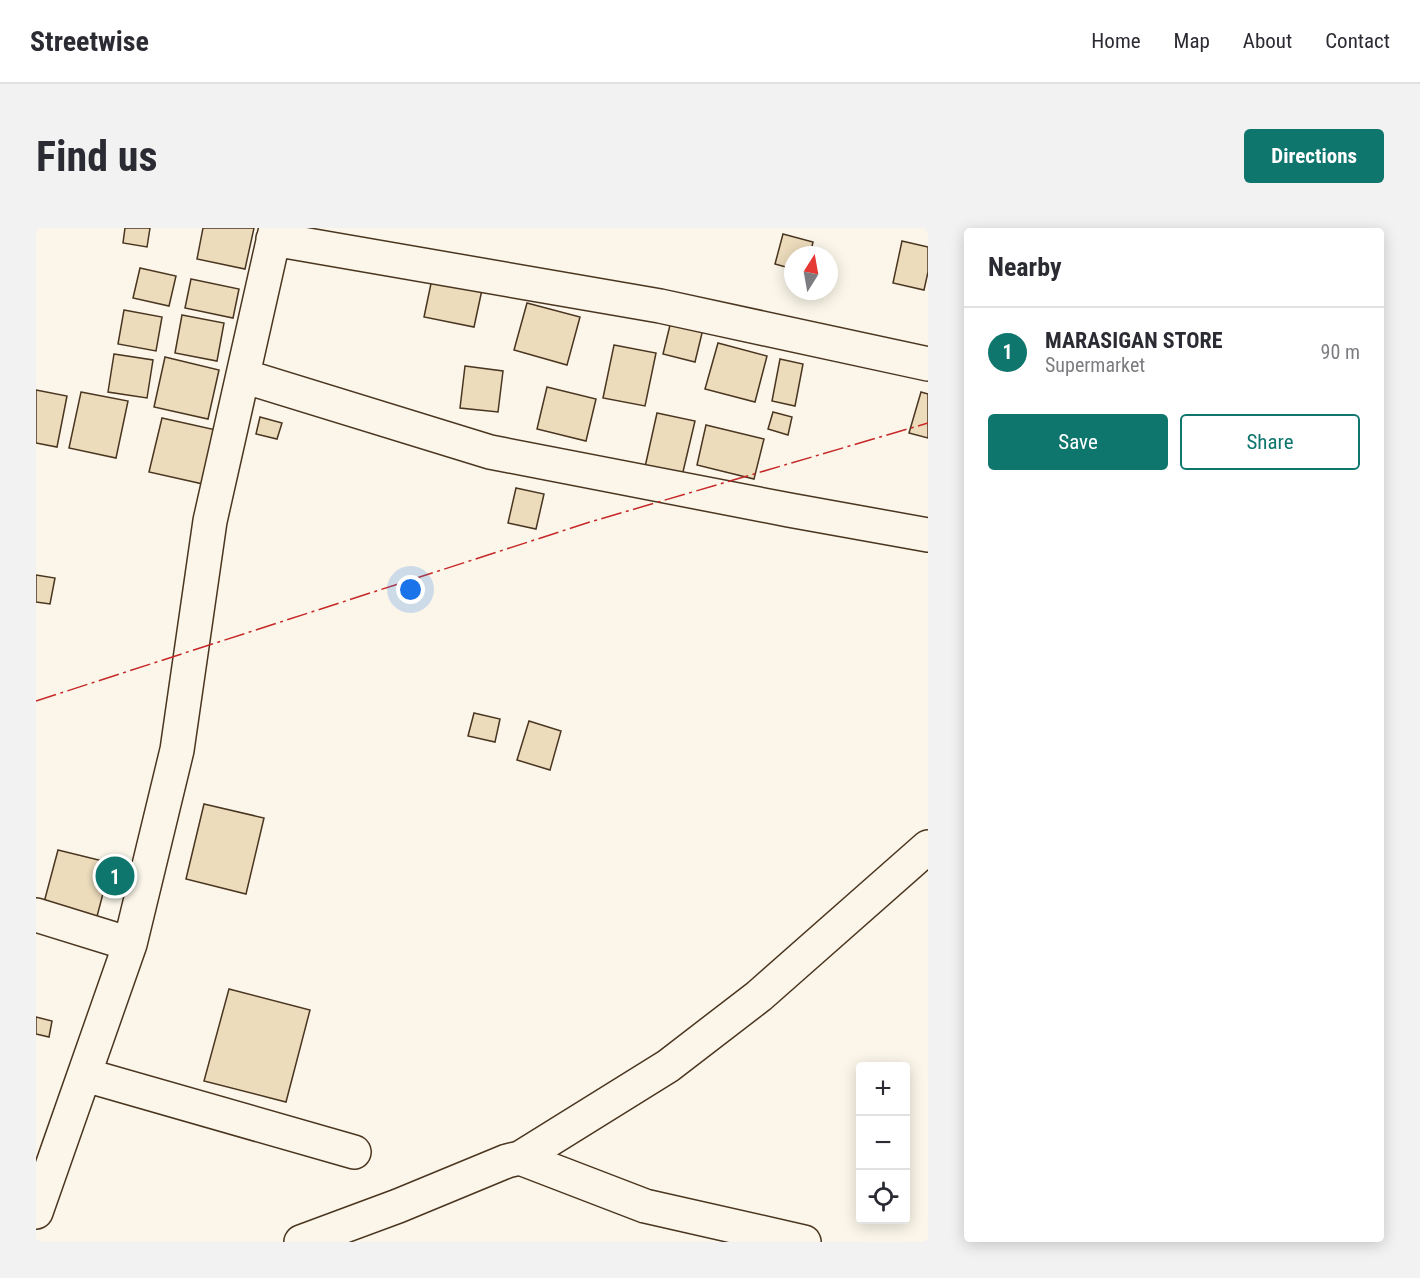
<!DOCTYPE html>
<html lang="en">
<head>
<meta charset="utf-8">
<style>
	:root { --surface:#fff; --page:#f2f2f3; --text:#2b2b33; --muted:#7c7c81; --line:#e1e1e2; --accent:#0f766e }
	body { margin:0; font-family:"Roboto Condensed",sans-serif; background:var(--page); color:var(--text) }
	.controls { position:absolute; right:18px; bottom:18px; display:grid; overflow:hidden; border-radius:6px; box-shadow:0 3px 15px #0003 }
	.controls button { width:54px; height:54px; display:grid; place-items:center; padding:0; border:0; border-bottom:2px solid var(--line); background:var(--surface); color:var(--text); font:30px sans-serif }
	.compass { position:absolute; left:748px; top:18px; width:54px; height:54px; border-radius:50%; background:var(--surface); box-shadow:0 3px 15px #0003; rotate:11deg }
	.you { position:absolute; left:375px; top:362px; width:21px; height:21px; margin:-15px; border:4px solid #fff; border-radius:50%; background:#1a73e8; box-shadow:0 0 0 9px #1a73e833 }
	.badge { display:grid; place-items:center; width:39px; height:39px; border-radius:50%; background:var(--accent); color:#fff; font-size:20px; font-weight:700 }
	.pin { position:absolute; translate:-50% -50%; border:3px solid #fff; box-shadow:0 2px 6px #0006 }
	.list { margin:0; padding:0; list-style:none }
	h2 { display:flex; justify-content:space-between; align-items:center; height:78px; margin:0; padding:0 24px; font-size:26px }
	h2 small { font-size:20px; font-weight:400; color:var(--muted) }
	.list li { display:grid; grid-template-columns:39px 1fr auto; gap:18px; align-items:center; box-sizing:border-box; height:90px; padding:0 24px; border-top:2px solid var(--line) }
	.list b { display:block; font-size:22px; white-space:nowrap }
	.list p { margin:0; font-size:20px; white-space:nowrap; color:var(--muted) }
	.list em { font-size:20px; font-style:normal; color:var(--muted) }
	.actions { display:flex; gap:12px; padding:18px 24px }
	.actions a { flex:1; padding:14px 0; border:2px solid var(--accent); border-radius:6px; text-align:center; font-size:21px; color:var(--accent) }
	.actions .main { background:var(--accent); color:#fff }
	.icon { flex:none; width:33px; height:33px; fill:none; stroke:currentColor; stroke-width:2; stroke-linecap:round; stroke-linejoin:round }
	.map { position:relative; flex:none; width:892px; height:1014px; overflow:hidden; border-radius:6px }
	header { display:flex; align-items:center; gap:36px; box-sizing:border-box; height:84px; padding:0 30px; background:var(--surface); border-bottom:2px solid var(--line) }
	header strong { font-size:28px }
	nav { display:flex; gap:33px; margin-inline-start:auto; font-size:21px }
	.intro { display:flex; align-items:center; justify-content:space-between; box-sizing:border-box; height:144px; padding:0 36px }
	h1 { margin:0; font-size:42px }
	.button { padding:15px 27px; border-radius:6px; background:var(--accent); color:#fff; font-size:21px; font-weight:700 }
	main { display:flex; gap:36px; padding:0 36px }
	aside { flex:1; background:var(--surface); border-radius:6px; box-shadow:0 3px 15px #0003 }
	.map>svg:first-child { display:block }
	.building { fill:#ecdcbc; stroke:#4a3520; stroke-width:1.5 }
	.lines { fill:none; stroke-linecap:round; stroke-linejoin:round }
	.minor-casing { stroke:#4a3520; stroke-width:36 }
	.major-casing { stroke:#4a3520; stroke-width:36 }
	.minor { stroke:#fbf6e9; stroke-width:33 }
	.major { stroke:#fbf6e9; stroke-width:33 }
	.power { stroke:#c62828; stroke-width:1.5; stroke-dasharray:21 4.5 3 4.5; stroke-linecap:butt }
</style>
</head>
<body>
<header>
<strong>Streetwise</strong>
<nav><a>Home</a><a>Map</a><a>About</a><a>Contact</a></nav>
</header>
<div class="intro"><h1>Find us</h1><a class="button">Directions</a></div>
<main>
<div class="map">
<svg width="892" height="1014" viewBox="0 0 892 1014">
	<rect width="100%" height="100%" fill="#fbf6e9"/>
	<path class="building" d="M89,0H114L111,19L87,15Z
		M167,0H218L209,41L161,31Z
		M747,6L777,14L774,27H757V41L739,36Z
		M866,13L892,19V44L888,62L857,55Z
		M104,40L140,48L133,78L97,70Z
		M397,46L447,57L438,99L388,89Z
		M155,51L203,61L197,90L149,80Z
		M491,75L544,89L531,137L478,122Z
		M88,82L126,89L120,123L82,116Z
		M146,87L188,95L181,133L139,125Z
		M635,93L667,101L659,134L627,126Z
		M682,115L731,128L719,174L669,161Z
		M578,117L620,125L609,178L567,170Z
		M78,126L117,132L111,170L72,164Z
		M129,129L183,142L172,191L118,179Z
		M744,131L767,136L759,178L736,173Z
		M429,138L467,143L462,184L424,180Z
		M511,159L560,171L550,213L501,201Z
		M0,162L31,168L21,219L0,215Z
		M45,164L92,173L80,230L33,220Z
		M885,164L892,166V210L873,205Z
		M737,184L756,189L752,207L732,201Z
		M621,185L659,193L646,248L609,239Z
		M224,189L246,195L241,211L220,206Z
		M126,190L189,204L176,258L113,244Z
		M670,197L728,211L718,251L661,237Z
		M480,260L508,266L500,301L472,295Z
		M0,347L19,350L14,376L0,374Z
		M438,485L464,491L459,514L432,508Z
		M493,493L525,503L514,542L481,532Z
		M168,576L228,590L210,666L150,651Z
		M22,622L75,635L59,696L6,682Z
		M193,761L274,782L250,874L168,853Z
		M0,789L16,793L13,809L0,806Z"/>
	<g class="lines">
		<defs>
			<path id="minor" d="M237,11L624,78L892,136
				M207,148L454,224L753,282L892,307
				M0,687L94,716
				M49,847L318,924
				M484,930L609,978L768,1014
				M0,984L94,716L141,522L174,293L240,0"/>
			<path id="major" d="M265,1014L362,978L471,933L484,930L632,838L723,768L892,619"/>
		</defs>
		<use href="#minor" class="minor-casing"/>
		<use href="#major" class="major-casing"/>
		<use href="#minor" class="minor"/>
		<use href="#major" class="major"/>
		<path class="power" d="M0,473L554,294L892,195"/>
	</g>
</svg>
<div class="controls">
<button>+</button>
<button>−</button>
<button><svg class="icon" aria-label="locate" viewBox="0 0 24 24"><circle cx="12" cy="12" r="6"/><path d="M12 2v4M12 18v4M2 12h4M18 12h4"/></svg></button>
</div>
<svg class="compass" viewBox="-18 -18 36 36"><path d="M0-13l5 13h-10z" fill="#e53935"/><path d="M0 13l5-13h-10z" fill="#7c7c81"/></svg>
<div class="you"></div>
<div class="pin badge" style="left:79px;top:648px">1</div>
</div>
<aside>
<h2>Nearby<small></small></h2>
<ul class="list">
<li><span class="badge">1</span><div><b>MARASIGAN STORE</b><p>Supermarket</p></div><em>90 m</em></li>
</ul>
<div class="actions"><a class="main">Save</a><a>Share</a></div>
</aside>
</main>
</body>
</html>
